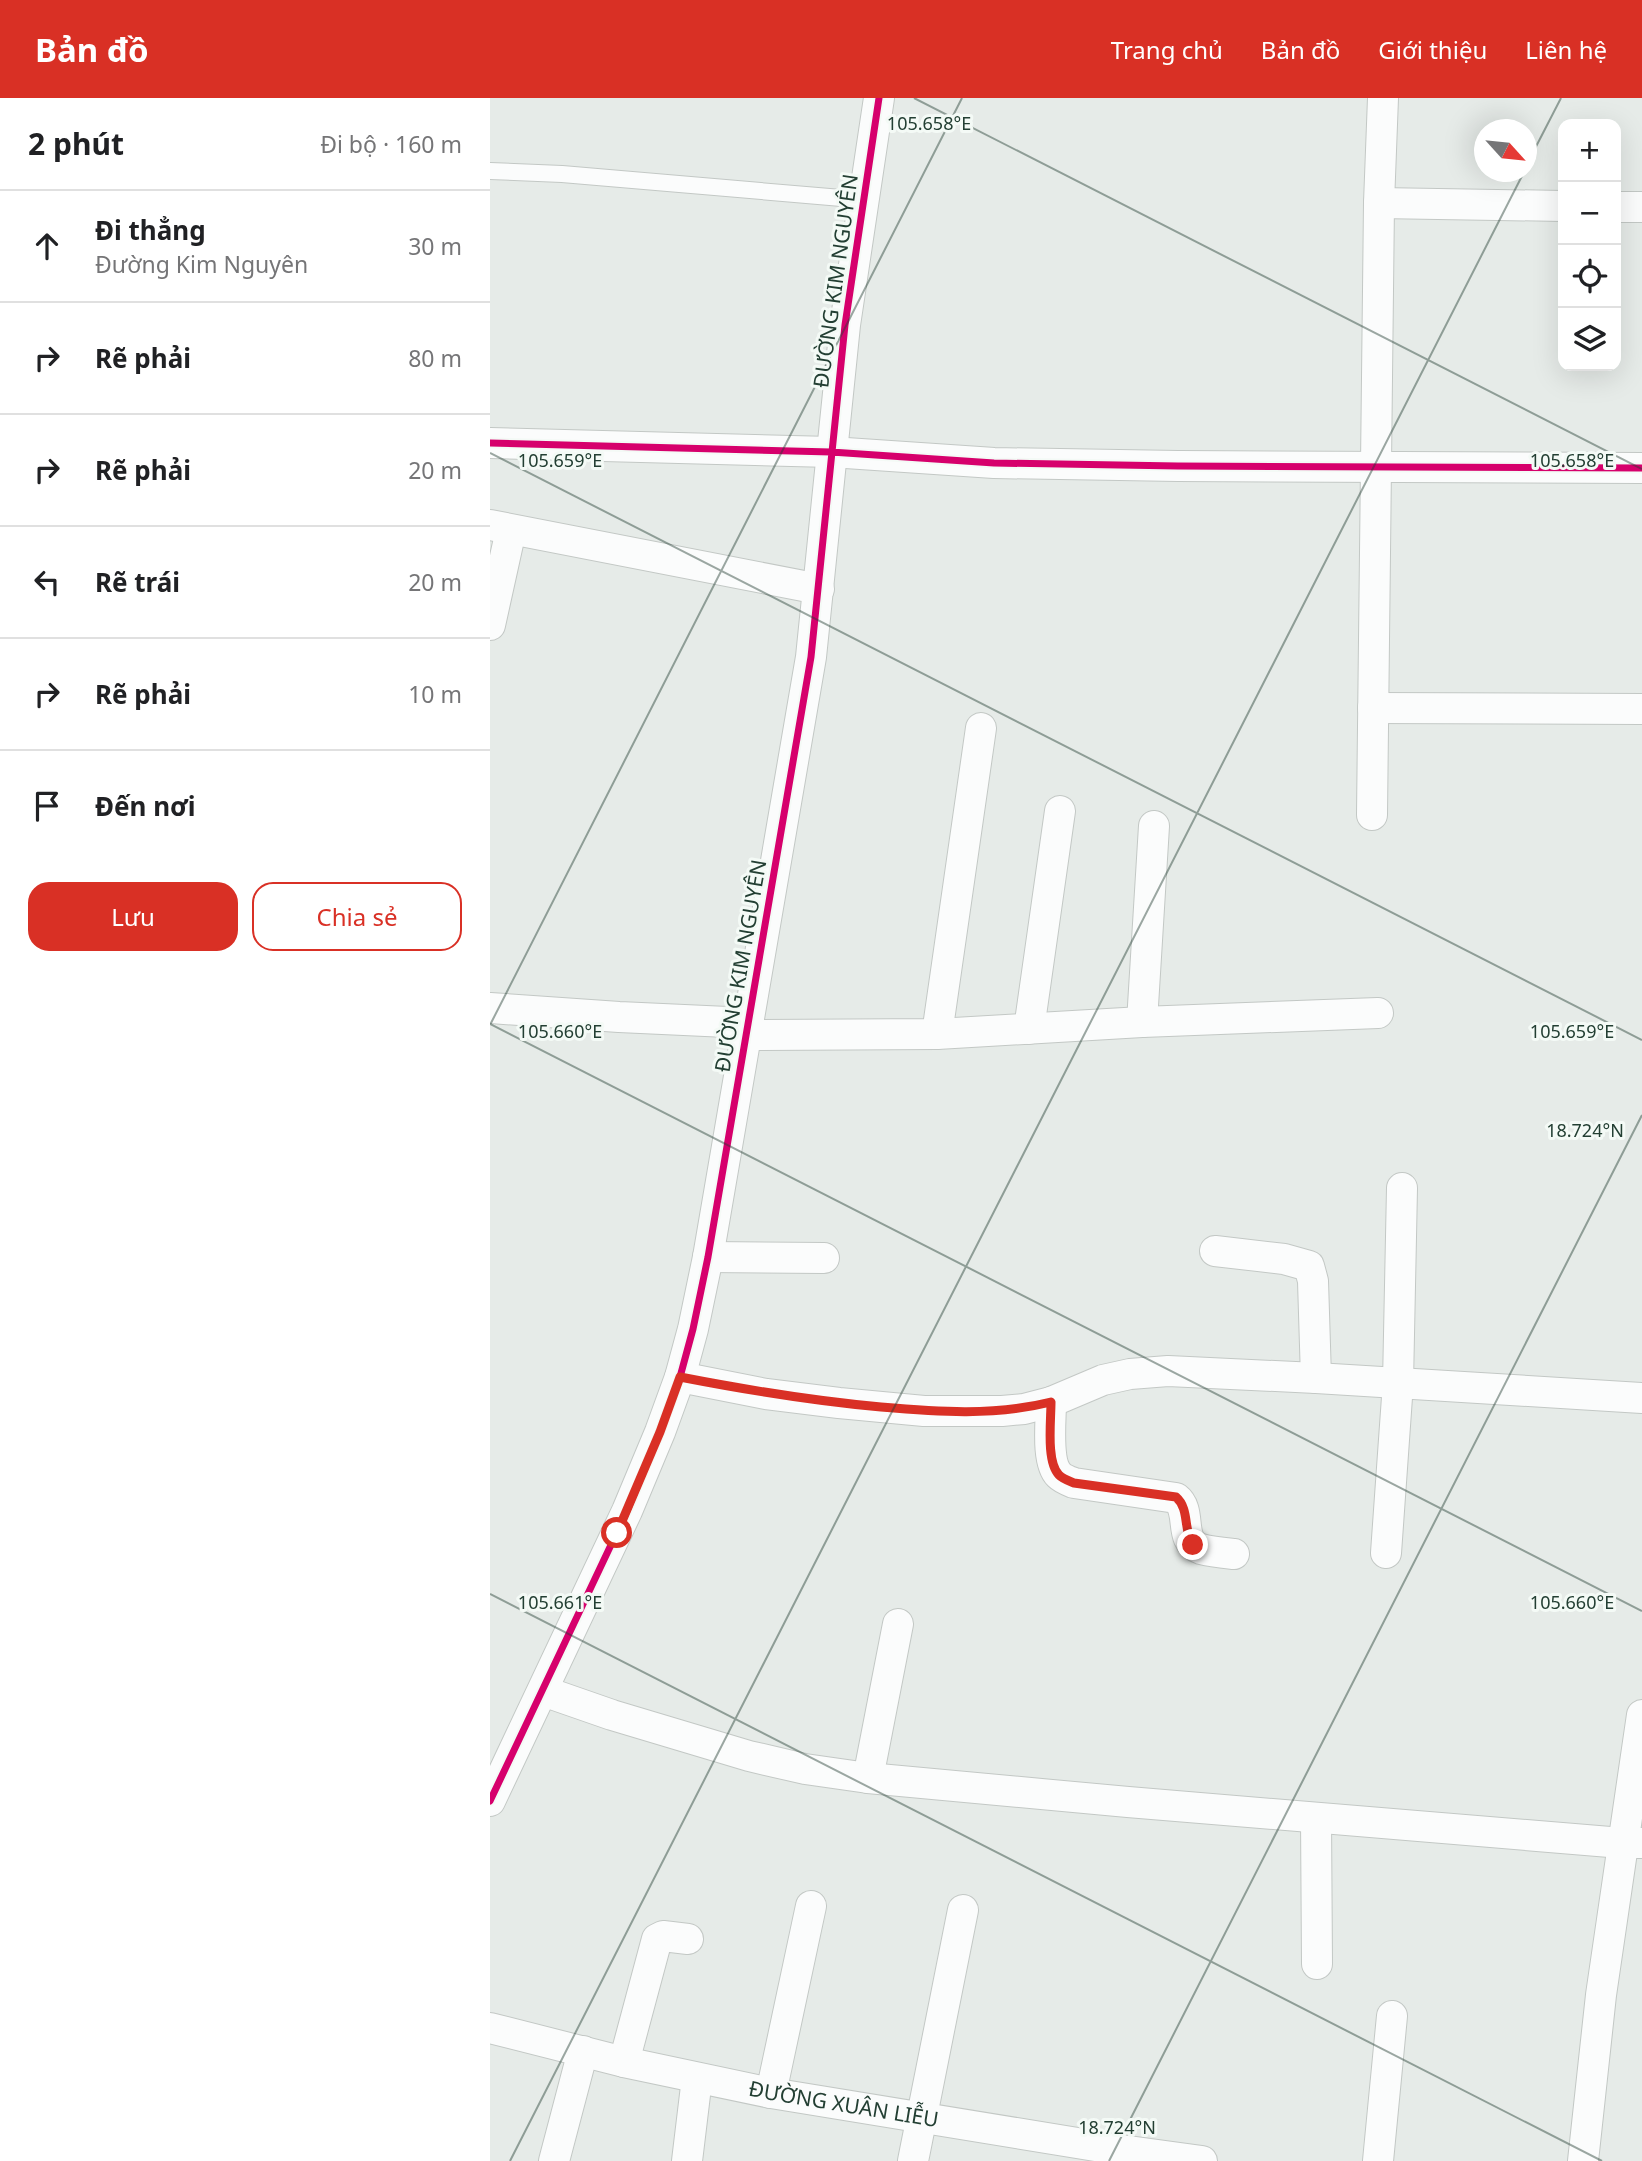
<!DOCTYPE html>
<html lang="vi">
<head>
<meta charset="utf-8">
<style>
	:root { --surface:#fff; --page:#f2f2f2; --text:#202124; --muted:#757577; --line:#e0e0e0; --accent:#d93025 }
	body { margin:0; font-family:"Noto Sans",sans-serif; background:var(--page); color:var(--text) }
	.controls { position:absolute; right:21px; top:21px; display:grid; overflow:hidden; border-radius:14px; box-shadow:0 7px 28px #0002 }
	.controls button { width:63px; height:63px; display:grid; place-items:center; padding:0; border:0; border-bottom:2px solid var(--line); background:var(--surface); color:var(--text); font:35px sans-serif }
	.compass { position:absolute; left:984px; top:21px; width:63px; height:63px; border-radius:50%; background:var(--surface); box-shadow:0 7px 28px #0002; rotate:117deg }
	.stop { position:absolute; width:21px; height:21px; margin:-16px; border:5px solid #d93025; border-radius:50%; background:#fff }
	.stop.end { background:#d93025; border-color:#fff; box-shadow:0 2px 7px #0008 }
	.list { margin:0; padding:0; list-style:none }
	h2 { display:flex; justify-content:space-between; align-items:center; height:91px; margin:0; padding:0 28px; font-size:30px }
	h2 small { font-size:23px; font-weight:400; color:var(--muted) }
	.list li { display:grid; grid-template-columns:46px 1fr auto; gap:21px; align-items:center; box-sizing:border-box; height:112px; padding:0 28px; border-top:2px solid var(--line) }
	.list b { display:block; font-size:26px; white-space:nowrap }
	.list p { margin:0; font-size:23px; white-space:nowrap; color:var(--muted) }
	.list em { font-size:23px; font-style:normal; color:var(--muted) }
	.actions { display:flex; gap:14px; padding:21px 28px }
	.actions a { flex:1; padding:16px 0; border:2px solid var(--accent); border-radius:21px; text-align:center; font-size:24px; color:var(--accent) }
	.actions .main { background:var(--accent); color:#fff }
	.icon { flex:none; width:38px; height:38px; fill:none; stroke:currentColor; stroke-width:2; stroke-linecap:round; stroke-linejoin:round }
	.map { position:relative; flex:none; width:1152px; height:2063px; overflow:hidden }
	header { display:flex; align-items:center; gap:42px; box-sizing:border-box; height:98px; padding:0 35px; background:var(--accent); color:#fff }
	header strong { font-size:33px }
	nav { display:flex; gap:38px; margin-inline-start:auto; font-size:24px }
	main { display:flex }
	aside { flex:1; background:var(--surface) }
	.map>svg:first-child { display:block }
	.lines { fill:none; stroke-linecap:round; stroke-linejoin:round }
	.service-casing { stroke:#c3c8c5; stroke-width:18 }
	.minor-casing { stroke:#c3c8c5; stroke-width:32 }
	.service { stroke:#fbfcfc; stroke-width:16 }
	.minor { stroke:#fbfcfc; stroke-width:30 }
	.cycleway-casing { stroke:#f4faf6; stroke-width:11 }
	.cycleway { stroke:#d6006c; stroke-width:7 }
	.route { stroke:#d93025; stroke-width:9 }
	.ticks { fill:none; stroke:#233f33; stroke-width:2; stroke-opacity:0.45 }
	.labels { text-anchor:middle; stroke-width:6; stroke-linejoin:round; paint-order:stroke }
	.street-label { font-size:21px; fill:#233f33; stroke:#f4faf6 }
	.ticks-label { font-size:18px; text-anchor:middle; fill:#233f33; stroke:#f4faf6; stroke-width:6; stroke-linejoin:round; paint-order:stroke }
</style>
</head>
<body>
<header>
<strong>Bản đồ</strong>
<nav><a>Trang chủ</a><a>Bản đồ</a><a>Giới thiệu</a><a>Liên hệ</a></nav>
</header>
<main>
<aside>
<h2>2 phút<small>Đi bộ · 160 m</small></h2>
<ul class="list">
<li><svg class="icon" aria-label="ahead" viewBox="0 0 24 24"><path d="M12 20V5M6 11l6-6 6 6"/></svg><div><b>Đi thẳng</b><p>Đường Kim Nguyên</p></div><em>30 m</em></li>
<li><svg class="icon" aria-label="right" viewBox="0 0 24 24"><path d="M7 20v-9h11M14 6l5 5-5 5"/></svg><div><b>Rẽ phải</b></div><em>80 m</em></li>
<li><svg class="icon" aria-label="right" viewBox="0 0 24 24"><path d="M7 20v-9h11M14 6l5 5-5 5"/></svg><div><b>Rẽ phải</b></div><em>20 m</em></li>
<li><svg class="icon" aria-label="left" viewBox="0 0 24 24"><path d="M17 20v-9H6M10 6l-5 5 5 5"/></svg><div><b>Rẽ trái</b></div><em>20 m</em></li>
<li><svg class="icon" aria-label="right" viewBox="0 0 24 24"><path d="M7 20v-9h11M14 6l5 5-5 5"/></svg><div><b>Rẽ phải</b></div><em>10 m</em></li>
<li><svg class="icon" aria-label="arrive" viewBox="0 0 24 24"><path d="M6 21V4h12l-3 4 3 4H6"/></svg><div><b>Đến nơi</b></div></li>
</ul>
<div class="actions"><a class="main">Lưu</a><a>Chia sẻ</a></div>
</aside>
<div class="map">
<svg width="1152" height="2063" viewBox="0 0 1152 2063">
	<rect width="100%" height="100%" fill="#e6ebe8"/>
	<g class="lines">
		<defs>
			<path id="service" d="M0,73L72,76L375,102"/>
			<g id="minor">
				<path d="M889,105L1073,108"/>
				<path d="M1126,109H1152"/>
				<path d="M0,345L341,354L504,365L688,368L1152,370"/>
				<path d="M0,427L329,491"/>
				<path d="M0,527L21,432"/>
				<path d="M883,610L1152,611"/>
				<path d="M882,717L889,105L893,0"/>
				<path d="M0,910L129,919L259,925"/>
				<path d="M652,924L664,728"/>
				<path d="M539,931L570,713"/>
				<path d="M447,936L491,630"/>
				<path d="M257,937L447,936L652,924L888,915"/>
				<path d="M725,1153L794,1161L819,1168L823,1183L826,1280"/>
				<path d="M218,1159L334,1160"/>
				<path d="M190,1279L276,1296L349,1305L434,1313H512L534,1311L561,1304L613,1282L640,1276L678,1273L826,1280L1152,1300"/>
				<path d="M561,1304C561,1323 556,1364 569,1377C573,1381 579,1383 584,1385L686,1400C703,1413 687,1443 711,1451C722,1454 734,1455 744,1456"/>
				<path d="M896,1455L908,1285L912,1090"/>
				<path d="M53,1593L122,1617L259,1658L315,1671L378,1680L638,1704L1132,1745H1152"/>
				<path d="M378,1680L408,1526"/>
				<path d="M0,1703L137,1413L170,1334L190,1279L203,1231L218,1159L321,559L355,227L389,0"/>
				<path d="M826,1720L827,1866"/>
				<path id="s1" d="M0,1930L134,1964L281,1995L624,2051L712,2063"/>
				<path d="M134,1964L167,1841L173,1838L198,1841"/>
				<path d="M281,1995L321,1808"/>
				<path d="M64,2063L93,1953"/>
				<path d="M197,2063L207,1980"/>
				<path d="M423,2063L473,1812"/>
				<path d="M888,2063L902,1918"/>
				<path d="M1093,2063L1111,1897L1152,1617"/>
			</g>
		</defs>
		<use href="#service" class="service-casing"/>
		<use href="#minor" class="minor-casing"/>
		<use href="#service" class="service"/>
		<use href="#minor" class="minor"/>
		<defs>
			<path id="cycleway" d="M0,345L341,354L504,365L688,368L1152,370
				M0,1703L137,1413L170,1334L190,1279L203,1231L218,1159L321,559L355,227L389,0"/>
		</defs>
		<use href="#cycleway" class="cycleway-casing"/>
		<use href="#cycleway" class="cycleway"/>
	</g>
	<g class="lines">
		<path class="route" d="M127,1435L170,1334L190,1279C257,1292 323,1303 391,1309C448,1314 505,1318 561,1304C561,1323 556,1364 569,1377C573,1381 579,1383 584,1385L686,1399C700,1411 693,1433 703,1447"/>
	</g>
	<path class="ticks" d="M424,0L1152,371M1036,68L1071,0M0,355L1152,942M0,926L1152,1513M0,927L472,0M0,1496L1112,2063M20,2063L1034,74M619,2063L1152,1017"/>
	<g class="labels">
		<g class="street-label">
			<text transform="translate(346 183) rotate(-82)" y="7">ĐƯỜNG KIM NGUYÊN</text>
			<text transform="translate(251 868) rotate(-80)" y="7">ĐƯỜNG KIM NGUYÊN</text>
			<text dy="7" stroke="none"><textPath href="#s1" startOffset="362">ĐƯỜNG XUÂN LIỄU</textPath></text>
		</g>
	</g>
	<g class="ticks-label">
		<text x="439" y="32">105.658°E</text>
		<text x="70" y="369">105.659°E</text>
		<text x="1082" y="369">105.658°E</text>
		<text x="70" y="940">105.660°E</text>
		<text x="1082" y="940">105.659°E</text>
		<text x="1095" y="1039">18.724°N</text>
		<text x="70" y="1511">105.661°E</text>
		<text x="1082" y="1511">105.660°E</text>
		<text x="627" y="2036">18.724°N</text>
	</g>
</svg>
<div class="controls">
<button>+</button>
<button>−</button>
<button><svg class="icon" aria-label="locate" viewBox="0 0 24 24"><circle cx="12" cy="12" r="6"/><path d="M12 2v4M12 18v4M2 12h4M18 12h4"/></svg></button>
<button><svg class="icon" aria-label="layers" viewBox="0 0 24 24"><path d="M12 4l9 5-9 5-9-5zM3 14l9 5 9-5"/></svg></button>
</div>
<svg class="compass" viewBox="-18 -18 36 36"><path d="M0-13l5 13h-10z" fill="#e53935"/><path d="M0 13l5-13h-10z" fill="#757577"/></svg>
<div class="stop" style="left:127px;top:1435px"></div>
<div class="stop end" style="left:703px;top:1447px"></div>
</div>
</main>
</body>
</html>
